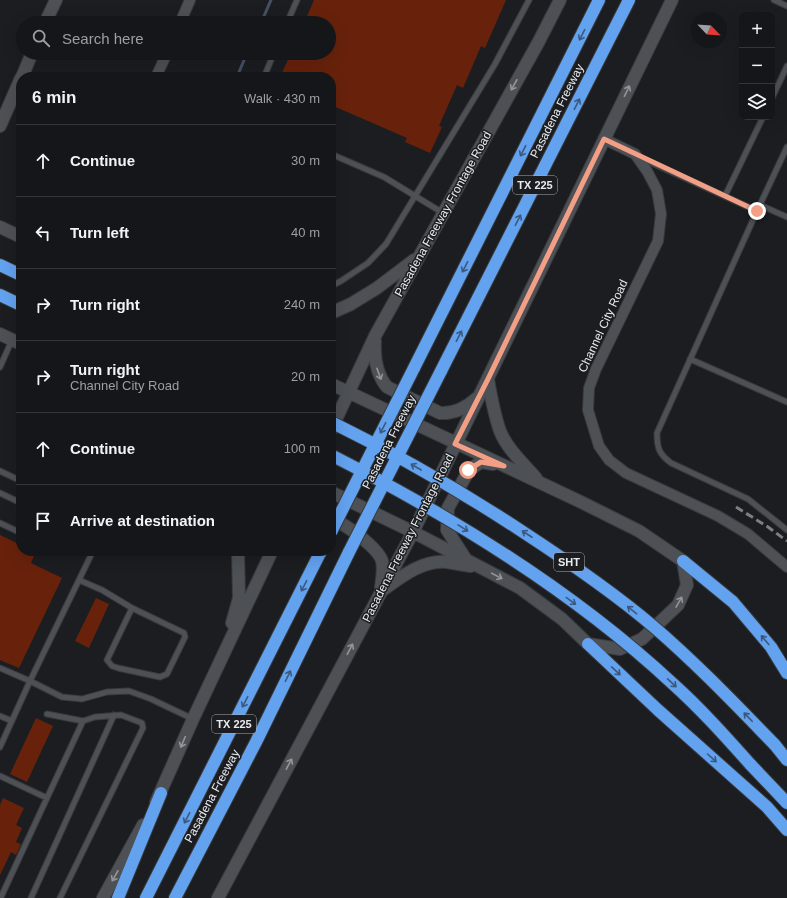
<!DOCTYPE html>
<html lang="en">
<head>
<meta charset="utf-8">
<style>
	:root { --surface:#141619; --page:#212326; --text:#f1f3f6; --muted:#9d9fa2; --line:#333538 }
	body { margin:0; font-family:Helvetica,sans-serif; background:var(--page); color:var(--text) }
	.controls { position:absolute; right:12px; top:12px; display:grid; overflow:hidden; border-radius:8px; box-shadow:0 4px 16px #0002 }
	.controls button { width:36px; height:36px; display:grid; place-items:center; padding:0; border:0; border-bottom:1px solid var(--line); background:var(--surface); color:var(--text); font:20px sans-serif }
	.compass { position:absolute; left:691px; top:12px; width:36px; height:36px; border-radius:50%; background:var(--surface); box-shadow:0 4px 16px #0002; rotate:115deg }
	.stop { position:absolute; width:12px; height:12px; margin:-9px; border:3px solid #f39f85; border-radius:50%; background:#fff }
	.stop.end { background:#f39f85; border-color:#fff; box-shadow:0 1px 4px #0008 }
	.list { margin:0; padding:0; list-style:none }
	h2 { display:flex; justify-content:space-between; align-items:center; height:52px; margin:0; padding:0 16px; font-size:17px }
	h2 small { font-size:13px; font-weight:400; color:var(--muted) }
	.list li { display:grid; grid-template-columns:26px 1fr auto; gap:12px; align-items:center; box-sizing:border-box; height:72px; padding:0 16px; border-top:1px solid var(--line) }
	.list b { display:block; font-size:15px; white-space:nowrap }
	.list p { margin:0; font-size:13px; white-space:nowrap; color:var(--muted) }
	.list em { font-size:13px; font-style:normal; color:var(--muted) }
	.icon { flex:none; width:22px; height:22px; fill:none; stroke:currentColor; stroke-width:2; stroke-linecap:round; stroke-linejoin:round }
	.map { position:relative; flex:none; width:787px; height:898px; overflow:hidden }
	.search { position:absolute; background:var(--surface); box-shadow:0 4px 16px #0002; left:16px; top:16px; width:320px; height:44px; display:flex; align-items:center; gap:10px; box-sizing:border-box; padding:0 14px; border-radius:22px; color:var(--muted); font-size:15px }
	.panel { position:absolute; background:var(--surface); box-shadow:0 4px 16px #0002; left:16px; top:72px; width:320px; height:484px; border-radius:16px }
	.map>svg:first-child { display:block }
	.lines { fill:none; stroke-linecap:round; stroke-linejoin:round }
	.stream { stroke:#465064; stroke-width:3 }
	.building { fill:#68220b }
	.lane-casing { stroke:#383a3d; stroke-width:7 }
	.street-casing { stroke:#383a3d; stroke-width:12 }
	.secondary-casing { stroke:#383a3d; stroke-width:14 }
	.highway-casing { stroke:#383a3d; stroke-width:14 }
	.lane { stroke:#4d5055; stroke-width:5 }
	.street { stroke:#4d5055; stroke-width:10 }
	.secondary { stroke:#4d5055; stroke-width:12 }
	.highway { stroke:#63a2ef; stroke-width:12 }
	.rail { stroke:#7d7f82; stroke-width:3; stroke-dasharray:8 4; stroke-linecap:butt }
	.highway-bridge-casing { stroke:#383a3d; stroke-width:14; stroke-linecap:butt }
	.highway-bridge { stroke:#63a2ef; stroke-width:12 }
	.oneway { stroke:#3b597e }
	.oneway2 { stroke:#939699 }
	.route { stroke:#f39f85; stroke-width:5 }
	.labels { text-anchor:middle; stroke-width:3; stroke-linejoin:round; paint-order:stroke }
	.shield { fill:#1b1d21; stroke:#aaadb0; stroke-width:1 }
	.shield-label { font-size:11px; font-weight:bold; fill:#e8ebed }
	.street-label { font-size:12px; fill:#e8ebed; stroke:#1b1d21 }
</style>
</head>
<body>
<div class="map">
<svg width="787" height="898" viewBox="0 0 787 898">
	<rect width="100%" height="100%" fill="#1b1d21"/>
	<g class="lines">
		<path class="stream" d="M261,23L271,0
			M237,77L247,53"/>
	</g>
	<path class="building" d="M314,0H506L485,48L481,46L463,88L457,85L439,126L442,127L430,153L405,142L407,138L331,105V77H280L291,53H329V23H304Z
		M0,535L21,545V551H36L31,563L62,578L19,668L0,660Z
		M96,598L109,604L89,648L75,641Z
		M36,718L53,726L27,782L10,774Z
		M3,798L24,808L16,825L22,828L16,842L21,844L16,855L11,852L0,875V805Z"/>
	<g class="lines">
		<defs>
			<path id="lane" d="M774,0L787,6
				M287,23L297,0
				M264,77L274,53
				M772,98L787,66
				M331,154L384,177L443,213
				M639,157L757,211L657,433C657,448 659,454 671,463L748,499L787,530
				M725,196L763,117
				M760,205L787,217
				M757,211L787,147
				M331,286L341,281L368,263L386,244L495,64L529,0
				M690,359L787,402
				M0,367L12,340
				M0,471L21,481
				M0,493L21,503
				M0,523L21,533
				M79,580L102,590L132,608L184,633L185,637L167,674L160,677L118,668L112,666L107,660L132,608
				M0,668L30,681L93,551
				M47,714L83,721
				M0,716L12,721
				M0,747L30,681L62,697L82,699L107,692L129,691L151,699L193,719
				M0,776L47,798L83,721L95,717L121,715L142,723L143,728L60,898
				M1,897L47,798
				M31,898L114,715"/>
			<path id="street" d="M180,23L190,0
				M156,77L167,53
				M604,139L635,154L647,171L657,190L661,214L658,241L596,369L589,388L588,410L599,446L609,460L626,473L718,516L748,534L787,567"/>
			<path id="secondary" d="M45,23L56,0
				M22,77L32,53
				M0,126L21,78
				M0,227L21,237
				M331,313L351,304L377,288L414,260
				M0,334L21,344
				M375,341C374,358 376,374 387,387L440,413C455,414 466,408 477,398
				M488,379C491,397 494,414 500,431C507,449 524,464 536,478
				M331,384L581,502L639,531L683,561L687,585L678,605L642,639L620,649L588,644L562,619L520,588L413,532L331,492
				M331,430L375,336L538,43L560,0
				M331,519C345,523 378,548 382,561C384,569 382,579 381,587
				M465,558L447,530L448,508L469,470L481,462L493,464
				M383,590C401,577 422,560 446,562C454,563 463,565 471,566
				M232,623L239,598L238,551
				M156,802L193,719L272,551
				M103,898L143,825
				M218,898L413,532L672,0"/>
			<path id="highway" d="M0,265L21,275
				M0,295L21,305
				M414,368L599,0
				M441,371L629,0
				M683,561L733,602L771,647L787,673
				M588,644L658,710L767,807L787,830
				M775,745L787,760
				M750,764L787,803
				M118,898L161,793
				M146,898L321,551
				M175,898L256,742L349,552"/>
		</defs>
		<use href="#lane" class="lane-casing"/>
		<use href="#street" class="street-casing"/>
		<use href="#secondary" class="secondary-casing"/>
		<use href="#highway" class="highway-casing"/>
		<use href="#lane" class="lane"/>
		<use href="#street" class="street"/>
		<use href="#secondary" class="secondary"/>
		<use href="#highway" class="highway"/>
		<path class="rail" d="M736,507L768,527L787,541"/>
		<defs>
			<path id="highway-bridge" d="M331,422C396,454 459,490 520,530C566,560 612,591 654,627C697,664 736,705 775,745
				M331,455C451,516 573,591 672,683C700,708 725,736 750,764
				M331,532L414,368
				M349,552L441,371"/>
		</defs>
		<use href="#highway-bridge" class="highway-bridge-casing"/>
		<use href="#highway-bridge" class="highway-bridge"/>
	</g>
	<defs><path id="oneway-shaft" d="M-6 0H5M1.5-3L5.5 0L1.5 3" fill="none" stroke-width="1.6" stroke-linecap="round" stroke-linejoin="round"/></defs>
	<g class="oneway">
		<use href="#oneway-shaft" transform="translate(582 35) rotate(117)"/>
		<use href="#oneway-shaft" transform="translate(577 104) rotate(-63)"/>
		<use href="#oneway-shaft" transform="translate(523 151) rotate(117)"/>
		<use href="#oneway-shaft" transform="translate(518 220) rotate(-63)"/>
		<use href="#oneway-shaft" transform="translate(465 267) rotate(117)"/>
		<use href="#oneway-shaft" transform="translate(459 336) rotate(-63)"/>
		<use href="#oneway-shaft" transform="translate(383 428) rotate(117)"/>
		<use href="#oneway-shaft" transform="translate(416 467) rotate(-150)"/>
		<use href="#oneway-shaft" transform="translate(463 528) rotate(32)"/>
		<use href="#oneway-shaft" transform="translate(527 534) rotate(-147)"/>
		<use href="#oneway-shaft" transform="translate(304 586) rotate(117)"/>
		<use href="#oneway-shaft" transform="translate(571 601) rotate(36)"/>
		<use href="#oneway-shaft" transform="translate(632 610) rotate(-141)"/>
		<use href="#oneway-shaft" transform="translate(765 640) rotate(-130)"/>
		<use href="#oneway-shaft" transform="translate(616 671) rotate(43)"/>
		<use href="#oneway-shaft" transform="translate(288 676) rotate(-64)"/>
		<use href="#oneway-shaft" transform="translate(672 683) rotate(43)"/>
		<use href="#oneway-shaft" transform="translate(245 702) rotate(117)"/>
		<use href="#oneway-shaft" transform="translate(748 717) rotate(-134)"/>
		<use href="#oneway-shaft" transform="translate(712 758) rotate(42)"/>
		<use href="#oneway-shaft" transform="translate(187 818) rotate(117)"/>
	</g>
	<g class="oneway2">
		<use href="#oneway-shaft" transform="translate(514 85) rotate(119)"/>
		<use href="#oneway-shaft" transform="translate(627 91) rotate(-64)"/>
		<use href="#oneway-shaft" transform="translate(379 374) rotate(70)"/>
		<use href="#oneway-shaft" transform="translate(497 576) rotate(28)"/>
		<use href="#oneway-shaft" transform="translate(679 602) rotate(-60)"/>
		<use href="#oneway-shaft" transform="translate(350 649) rotate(-62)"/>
		<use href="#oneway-shaft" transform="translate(183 742) rotate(113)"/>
		<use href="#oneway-shaft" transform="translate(289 764) rotate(-62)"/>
		<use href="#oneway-shaft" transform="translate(115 876) rotate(119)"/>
	</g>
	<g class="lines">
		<path class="route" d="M468,470L481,462L504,466L455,444L488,379L604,139L757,211"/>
	</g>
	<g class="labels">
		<g class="shield">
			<rect x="513" y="176" width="44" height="18" rx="3"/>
			<rect x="554" y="553" width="30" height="18" rx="3"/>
			<rect x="212" y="715" width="44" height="18" rx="3"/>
		</g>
		<g class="shield-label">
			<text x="535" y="189">TX 225</text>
			<text x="569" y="566">SHT</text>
			<text x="234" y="728">TX 225</text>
		</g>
		<g class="street-label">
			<text transform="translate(557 111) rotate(-63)" y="4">Pasadena Freeway</text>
			<text transform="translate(443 214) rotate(-61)" y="4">Pasadena Freeway Frontage Road</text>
			<text transform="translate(603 326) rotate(-65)" y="4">Channel City Road</text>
			<text transform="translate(389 442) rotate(-63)" y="4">Pasadena Freeway</text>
			<text transform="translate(408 538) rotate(-63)" y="4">Pasadena Freeway Frontage Road</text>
			<text transform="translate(212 796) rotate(-62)" y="4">Pasadena Freeway</text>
		</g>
	</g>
</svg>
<div class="controls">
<button>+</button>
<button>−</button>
<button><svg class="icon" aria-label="layers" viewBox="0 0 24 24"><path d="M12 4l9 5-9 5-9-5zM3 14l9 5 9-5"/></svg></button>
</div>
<svg class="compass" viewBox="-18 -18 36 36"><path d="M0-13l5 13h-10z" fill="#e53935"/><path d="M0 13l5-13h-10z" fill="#9d9fa2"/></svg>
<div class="stop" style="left:468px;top:470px"></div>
<div class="stop end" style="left:757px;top:211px"></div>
<div class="search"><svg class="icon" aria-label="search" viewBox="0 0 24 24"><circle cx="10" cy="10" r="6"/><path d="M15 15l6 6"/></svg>Search here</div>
<section class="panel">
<h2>6 min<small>Walk · 430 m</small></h2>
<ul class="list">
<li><svg class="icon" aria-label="ahead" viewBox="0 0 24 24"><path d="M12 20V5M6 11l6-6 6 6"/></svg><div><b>Continue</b></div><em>30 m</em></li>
<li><svg class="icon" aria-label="left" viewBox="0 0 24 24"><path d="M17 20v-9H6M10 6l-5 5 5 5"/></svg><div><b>Turn left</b></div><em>40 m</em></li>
<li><svg class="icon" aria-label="right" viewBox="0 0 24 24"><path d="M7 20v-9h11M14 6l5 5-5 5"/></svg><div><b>Turn right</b></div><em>240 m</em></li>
<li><svg class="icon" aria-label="right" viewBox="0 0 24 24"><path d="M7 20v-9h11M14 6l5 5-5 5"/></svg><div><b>Turn right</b><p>Channel City Road</p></div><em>20 m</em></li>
<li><svg class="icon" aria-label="ahead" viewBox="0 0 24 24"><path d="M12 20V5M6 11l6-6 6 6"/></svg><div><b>Continue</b></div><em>100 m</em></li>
<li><svg class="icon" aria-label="arrive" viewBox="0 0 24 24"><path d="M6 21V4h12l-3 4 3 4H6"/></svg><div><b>Arrive at destination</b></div></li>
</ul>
</section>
</div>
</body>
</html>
